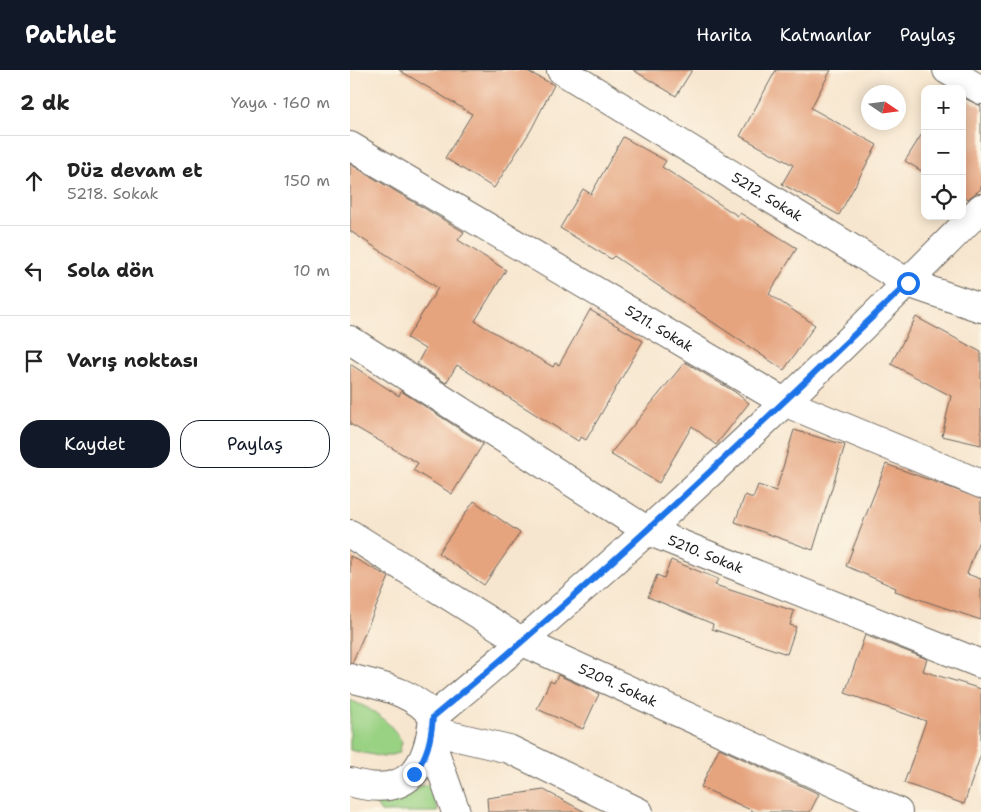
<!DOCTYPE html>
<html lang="tr">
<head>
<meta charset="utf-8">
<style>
	:root { --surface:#fff; --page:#f6f6f6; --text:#222; --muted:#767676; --line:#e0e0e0; --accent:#111827 }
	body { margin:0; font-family:"Shantell Sans",sans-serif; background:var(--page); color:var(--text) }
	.controls { position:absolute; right:15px; top:15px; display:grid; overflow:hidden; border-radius:10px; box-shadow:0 2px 12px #0003 }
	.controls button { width:45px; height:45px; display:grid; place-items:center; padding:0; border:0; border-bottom:1px solid var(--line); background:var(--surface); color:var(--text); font:25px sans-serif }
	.compass { position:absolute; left:511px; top:15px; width:45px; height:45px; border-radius:50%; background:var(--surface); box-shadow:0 2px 12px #0003; rotate:103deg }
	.stop { position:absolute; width:15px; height:15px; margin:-11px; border:4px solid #1a73e8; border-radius:50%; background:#fff }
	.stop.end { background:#1a73e8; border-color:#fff; box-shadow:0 1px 5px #0008 }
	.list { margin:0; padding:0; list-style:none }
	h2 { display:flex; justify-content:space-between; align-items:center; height:65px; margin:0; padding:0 20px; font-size:21px }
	h2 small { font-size:16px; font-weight:400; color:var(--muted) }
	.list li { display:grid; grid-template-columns:32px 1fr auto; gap:15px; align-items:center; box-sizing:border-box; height:90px; padding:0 20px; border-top:1px solid var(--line) }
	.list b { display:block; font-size:19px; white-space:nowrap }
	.list p { margin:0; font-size:16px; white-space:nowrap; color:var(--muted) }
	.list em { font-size:16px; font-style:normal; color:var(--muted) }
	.actions { display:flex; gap:10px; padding:15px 20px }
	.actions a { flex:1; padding:11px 0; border:1px solid var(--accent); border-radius:20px; text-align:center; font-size:18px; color:var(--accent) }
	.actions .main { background:var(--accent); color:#fff }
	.icon { flex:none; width:28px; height:28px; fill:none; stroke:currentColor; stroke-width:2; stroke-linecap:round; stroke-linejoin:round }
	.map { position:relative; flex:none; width:631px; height:742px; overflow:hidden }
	header { display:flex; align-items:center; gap:30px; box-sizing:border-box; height:70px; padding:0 25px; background:var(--accent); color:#fff }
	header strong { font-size:24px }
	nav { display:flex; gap:28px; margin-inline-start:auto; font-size:18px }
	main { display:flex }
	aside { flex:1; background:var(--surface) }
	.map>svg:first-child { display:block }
	.green { fill:#9ad284; stroke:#5b7750 }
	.building { fill:#e5a37e }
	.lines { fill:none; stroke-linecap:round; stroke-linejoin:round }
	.street-casing { stroke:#69635b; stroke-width:30 }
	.secondary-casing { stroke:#69635b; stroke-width:30 }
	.street { stroke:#fff; stroke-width:28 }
	.secondary { stroke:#fff; stroke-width:28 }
	.route { stroke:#1a73e8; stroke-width:6 }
	.labels { text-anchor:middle; stroke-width:4; stroke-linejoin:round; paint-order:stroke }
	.street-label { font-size:14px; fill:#1c1c1c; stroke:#fcf5e5 }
</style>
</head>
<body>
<header>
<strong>Pathlet</strong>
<nav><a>Harita</a><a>Katmanlar</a><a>Paylaş</a></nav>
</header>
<main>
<aside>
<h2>2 dk<small>Yaya · 160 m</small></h2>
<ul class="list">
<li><svg class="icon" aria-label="ahead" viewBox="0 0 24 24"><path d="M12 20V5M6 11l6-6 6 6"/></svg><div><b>Düz devam et</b><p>5218. Sokak</p></div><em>150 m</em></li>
<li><svg class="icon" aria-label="left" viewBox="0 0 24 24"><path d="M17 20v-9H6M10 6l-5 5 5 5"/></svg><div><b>Sola dön</b></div><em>10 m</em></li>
<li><svg class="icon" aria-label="arrive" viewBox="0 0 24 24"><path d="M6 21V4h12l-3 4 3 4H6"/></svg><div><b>Varış noktası</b></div></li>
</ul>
<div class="actions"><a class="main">Kaydet</a><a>Paylaş</a></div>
</aside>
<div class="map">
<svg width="631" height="742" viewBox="0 0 631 742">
	<rect width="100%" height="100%" fill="#fcf5e5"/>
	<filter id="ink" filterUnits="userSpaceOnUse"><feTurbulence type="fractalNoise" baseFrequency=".02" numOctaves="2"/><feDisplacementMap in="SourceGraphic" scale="10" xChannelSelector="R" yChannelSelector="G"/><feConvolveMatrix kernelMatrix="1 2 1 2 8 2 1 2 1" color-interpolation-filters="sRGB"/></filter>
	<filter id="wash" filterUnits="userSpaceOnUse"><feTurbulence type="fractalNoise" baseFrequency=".0096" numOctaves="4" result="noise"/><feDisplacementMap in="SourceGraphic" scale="20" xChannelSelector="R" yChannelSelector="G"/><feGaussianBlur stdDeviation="1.12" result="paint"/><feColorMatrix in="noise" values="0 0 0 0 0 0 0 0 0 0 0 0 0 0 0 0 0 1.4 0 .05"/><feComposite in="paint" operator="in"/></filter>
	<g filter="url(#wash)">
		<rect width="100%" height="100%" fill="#f7e6cf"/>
		<path class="green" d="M0,630C23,639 39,650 52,672L49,683L33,687L0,680Z
			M81,714L88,742H31L20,725Z"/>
		<g id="blocks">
			<path class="building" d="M49,0H175L204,15L181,60L144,118L95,88L122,44Z
				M283,0H342L326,26Z
				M426,0H481L461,38L527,75L489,145L432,114L443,95L390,66Z
				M612,27L631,36V119L618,129L612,125Z
				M575,59V103L555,91Z
				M273,67L316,91L312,97L388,146L390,143L447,178L419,224L465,255L434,300L264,186L261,189L210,158L233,119L241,124Z
				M0,94L114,162L108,170L156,200L125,251L203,297L205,293L209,295L240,240L293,271L236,370L231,367L228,371L107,295L96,313L67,294L75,279L57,268L88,218L0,161Z
				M566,247L631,282V375L592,366L601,326L541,294Z
				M335,292L385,322L399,333L366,375L342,356L309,413L260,384Z
				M0,294L49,326L51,321L133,374L102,424L63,400L68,393L0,354Z
				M444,360L495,375L463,480L385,452L395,425L403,428L408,415L426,421Z
				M536,394L631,429V465L617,504L631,509V550L545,521L546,518L496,496Z
				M124,431L170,463L134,515L88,483Z
				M0,486L39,507L2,593H0Z
				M321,490L368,509L365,515L444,541L440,555L446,557L437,584L362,559L363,554L298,527L307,505L314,508Z
				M515,565L577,589L573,601L631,619V684L614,734L554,713L576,651L495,623Z
				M208,605L249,624L233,659L187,639L200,611L204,613Z
				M369,678L469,724L460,742H405L351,717Z
				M194,720L235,742H138L137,728Z"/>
		</g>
	</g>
	<g filter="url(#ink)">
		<use href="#blocks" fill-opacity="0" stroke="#69635b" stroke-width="1"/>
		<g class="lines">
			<defs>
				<g id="street">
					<path id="s1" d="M211,0L558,213L631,238"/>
					<path d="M597,0L631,20"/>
					<path id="s2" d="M0,76L434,332L631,414"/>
					<path id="s3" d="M0,270L298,461L631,594"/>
					<path id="s4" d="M0,464L173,572L548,742"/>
					<path d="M83,647C275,488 457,316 631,138"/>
				</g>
				<path id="secondary" d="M0,608C29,616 64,621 83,647C78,699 57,729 0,712
					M82,661L159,679L289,742
					M81,671L106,742"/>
			</defs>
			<use href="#street" class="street-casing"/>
			<use href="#secondary" class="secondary-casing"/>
			<use href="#street" class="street"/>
			<use href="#secondary" class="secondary"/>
		</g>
	</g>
	<g class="lines" filter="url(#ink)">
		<path class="route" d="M64,704C78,685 81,669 83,647C249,510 403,362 558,213"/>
	</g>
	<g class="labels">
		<g class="street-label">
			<text dy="5" stroke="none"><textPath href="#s1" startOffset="242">5212. Sokak</textPath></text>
			<text dy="5" stroke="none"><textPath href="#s2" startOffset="359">5211. Sokak</textPath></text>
			<text dy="5" stroke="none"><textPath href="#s3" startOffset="416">5210. Sokak</textPath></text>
			<text dy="5" stroke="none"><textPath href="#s4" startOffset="308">5209. Sokak</textPath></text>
		</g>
	</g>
</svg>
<div class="controls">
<button>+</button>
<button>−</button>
<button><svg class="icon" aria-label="locate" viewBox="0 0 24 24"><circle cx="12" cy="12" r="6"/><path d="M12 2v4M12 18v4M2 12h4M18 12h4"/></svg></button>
</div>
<svg class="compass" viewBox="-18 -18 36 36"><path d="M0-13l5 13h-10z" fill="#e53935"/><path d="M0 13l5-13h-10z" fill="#767676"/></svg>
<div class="stop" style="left:558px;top:213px"></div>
<div class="stop end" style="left:64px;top:704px"></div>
</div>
</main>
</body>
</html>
